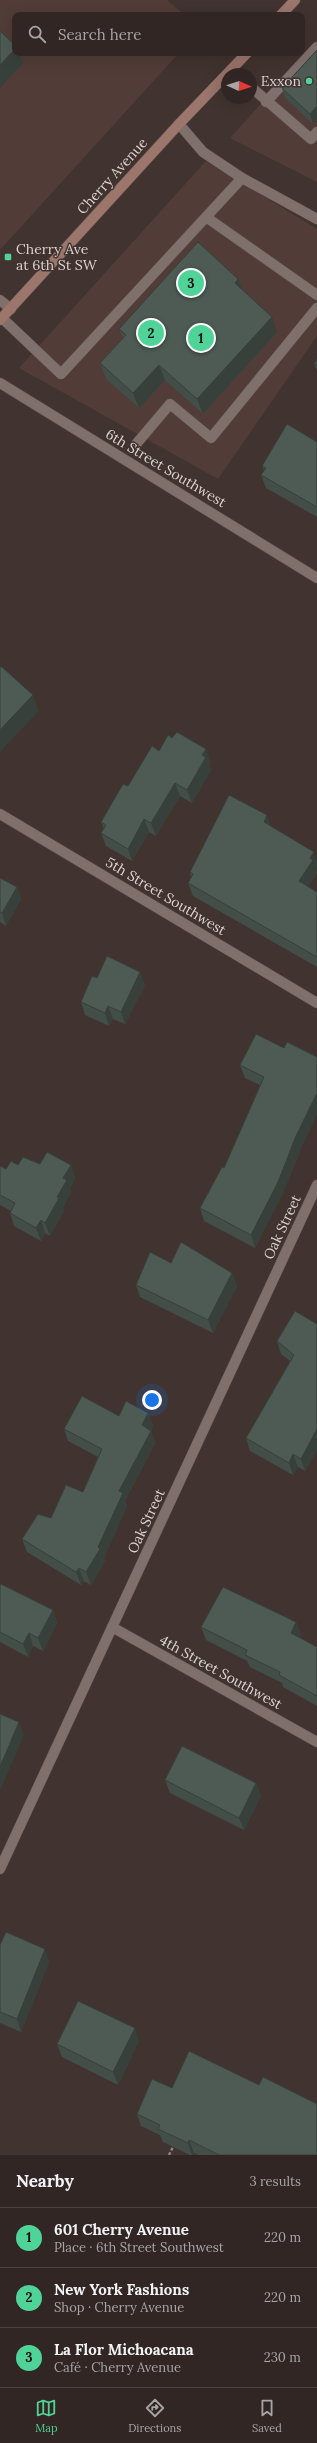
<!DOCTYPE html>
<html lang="en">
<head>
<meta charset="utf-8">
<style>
	:root { --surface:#312623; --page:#392e2b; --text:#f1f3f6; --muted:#a8a5a6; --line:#4c4341; --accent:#50d398 }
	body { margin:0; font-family:Lora,serif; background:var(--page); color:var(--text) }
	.compass { position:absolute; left:221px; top:68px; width:36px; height:36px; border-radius:50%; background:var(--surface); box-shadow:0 4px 16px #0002; rotate:93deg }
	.you { position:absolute; left:152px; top:1400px; width:14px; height:14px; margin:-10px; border:3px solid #fff; border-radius:50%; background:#1a73e8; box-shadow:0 0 0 6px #1a73e833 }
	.badge { display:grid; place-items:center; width:26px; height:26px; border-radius:50%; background:var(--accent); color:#111; font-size:13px; font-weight:700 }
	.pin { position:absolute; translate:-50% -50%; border:2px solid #fff; box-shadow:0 1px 4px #0006 }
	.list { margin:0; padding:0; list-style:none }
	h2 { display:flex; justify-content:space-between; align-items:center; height:52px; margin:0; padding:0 16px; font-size:17px }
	h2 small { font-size:13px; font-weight:400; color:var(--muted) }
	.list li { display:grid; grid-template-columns:26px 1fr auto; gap:12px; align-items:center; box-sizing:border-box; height:60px; padding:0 16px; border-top:1px solid var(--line) }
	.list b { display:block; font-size:15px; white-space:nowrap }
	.list p { margin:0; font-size:13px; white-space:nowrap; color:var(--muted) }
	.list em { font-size:13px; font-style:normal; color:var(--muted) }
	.icon { flex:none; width:22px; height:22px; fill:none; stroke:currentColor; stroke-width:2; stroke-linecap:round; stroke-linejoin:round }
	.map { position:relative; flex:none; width:317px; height:2155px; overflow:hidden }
	.search { position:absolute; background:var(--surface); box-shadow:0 4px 16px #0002; left:12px; right:12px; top:12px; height:44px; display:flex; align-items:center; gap:10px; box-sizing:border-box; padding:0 14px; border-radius:8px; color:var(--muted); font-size:15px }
	.sheet { height:232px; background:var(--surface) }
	nav { display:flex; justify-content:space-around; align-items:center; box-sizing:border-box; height:56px; border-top:1px solid var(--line); background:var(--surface); font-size:11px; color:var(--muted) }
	nav a { display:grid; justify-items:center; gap:2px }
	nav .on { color:var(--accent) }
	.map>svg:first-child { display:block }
	.built { fill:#513c37 }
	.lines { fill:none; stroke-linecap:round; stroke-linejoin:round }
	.lane-casing { stroke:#5d524f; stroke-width:11 }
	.street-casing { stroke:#5d524f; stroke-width:11 }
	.secondary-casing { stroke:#5d524f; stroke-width:11 }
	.path { stroke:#908481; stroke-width:2.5; stroke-dasharray:3 2; stroke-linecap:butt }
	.lane { stroke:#80706c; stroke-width:10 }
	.street { stroke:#80706c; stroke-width:10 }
	.secondary { stroke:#9c756b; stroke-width:10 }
	.wall { fill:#434e48 }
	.shaded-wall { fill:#37403b }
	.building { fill:#4e5b54; stroke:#37403b }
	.poi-dot { fill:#50d398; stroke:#41332f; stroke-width:1.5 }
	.labels { text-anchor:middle; stroke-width:3; stroke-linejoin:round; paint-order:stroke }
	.poi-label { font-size:14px; fill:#dcd3d1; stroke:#41332f; text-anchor:end }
	.street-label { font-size:14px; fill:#dcd3d1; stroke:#41332f }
</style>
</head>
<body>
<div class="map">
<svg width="317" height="2155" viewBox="0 0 317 2155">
	<rect width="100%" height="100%" fill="#41332f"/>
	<path class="built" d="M0,0H167L185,15H15V53H179L0,250Z
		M317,42V182L230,138Z
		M206,161L317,229V336L218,479L19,368Z"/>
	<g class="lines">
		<defs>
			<path id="lane" d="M251,87L311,139L317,132
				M266,102L317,47
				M206,217L317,295
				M0,300L11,309
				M2,318L61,374L242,178
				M137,443L170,404L211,438L317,308"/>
			<path id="street" d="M179,124L203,152L242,178L317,219
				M0,383L317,578
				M0,814L317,1003
				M112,1627L317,1742
				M0,1869L317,1185"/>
			<path id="secondary" d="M281,15L295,0
				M0,320L179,124L247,53"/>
		</defs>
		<use href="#lane" class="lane-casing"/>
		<use href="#street" class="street-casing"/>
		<use href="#secondary" class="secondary-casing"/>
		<path class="path" d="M169,2155L173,2147"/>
		<use href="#lane" class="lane"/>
		<use href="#street" class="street"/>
		<use href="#secondary" class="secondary"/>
	</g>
	<path class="wall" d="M317,50L313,124L285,98L282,88Z
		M238,279L242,289L277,332L203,414L165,380L139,408L106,379L100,363L123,338L119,329Z
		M317,359V371L314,364Z
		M317,442V517L266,488L261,475L264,470L262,466Z
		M159,751L211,762L209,765L211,770L192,803L180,796L156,836L149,832L132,861L106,846L101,833L104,829L101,822L128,786Z
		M272,827L317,862V867L316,869L317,873L308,887L317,892V967L193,896L188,883L191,877L190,872Z
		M0,878L17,887L21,899L6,926L0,922Z
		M97,978L145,985L125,1024L113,1019L109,1026L85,1015L81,1002Z
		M256,1034L301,1149L282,1195L255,1248L204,1221L200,1208L224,1168L260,1085L245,1078L240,1065Z
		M40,1164L71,1165L75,1178L70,1188L71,1193L63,1208L64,1211L50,1236L45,1233L41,1241L14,1226L10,1213L11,1211L0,1205V1166L6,1169Z
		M171,1263L232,1273L237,1286L213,1333L140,1297L136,1285Z
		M317,1324V1450L305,1471L298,1467L293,1475L250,1451L246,1438L290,1361L281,1354L277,1341Z
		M148,1413L153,1426L151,1431L155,1443L125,1501L127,1506L104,1558L105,1561L91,1585L84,1581L81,1585L27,1552L22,1539L51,1518L83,1492L98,1457L68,1441L64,1429L119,1416Z
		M0,1585L53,1610L57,1623L43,1651L33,1646L28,1657L0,1642Z
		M296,1622L301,1635L299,1637L317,1647V1706L283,1687L282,1683L250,1667L247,1661L206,1640L201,1627Z
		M165,1780L256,1783L261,1796L244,1830L170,1793Z
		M0,1945L49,1962L21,2032L0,2023Z
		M139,2041L118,2085L62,2057L57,2044Z
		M137,2114L317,2155H198L194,2153L193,2155H190L163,2142L160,2135L141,2126Z"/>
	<path class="shaded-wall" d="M15,49V53H19L23,63L0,88V65Z
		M317,106V120L313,124L310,114Z
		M238,279L244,294L235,283Z
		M272,317L277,332L203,414L197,399Z
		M159,365L165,380L139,408L133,393Z
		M33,695L39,711L0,752V730Z
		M206,749L211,762L209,765L211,770L192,803L187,790L202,755Z
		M175,783L180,796L156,836L151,823Z
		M267,815L272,828L264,822Z
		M144,819L149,832L132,861L128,849Z
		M314,852L317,862V867L316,869L317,873L304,894L299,881L310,858Z
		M17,887L21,899L6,926L2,913Z
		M140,972L145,985L125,1024L121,1012Z
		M108,1006L113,1019L109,1026L105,1013Z
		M317,1093V1115L301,1149L282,1195L255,1248L251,1235L296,1136Z
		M71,1165L75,1178L70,1188L71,1193L63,1208L64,1211L50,1236L45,1223L57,1197L63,1178Z
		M41,1220L45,1233L41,1241L36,1228Z
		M232,1273L237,1286L213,1333L208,1320Z
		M148,1413L153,1426L146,1438L142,1425Z
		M317,1429V1450L305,1471L301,1459Z
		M151,1431L155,1443L125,1501L127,1506L104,1558L105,1561L91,1585L86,1572L119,1491Z
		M293,1454L298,1467L293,1475L289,1463Z
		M79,1568L84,1581L81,1585L76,1572Z
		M53,1610L57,1623L43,1651L38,1638Z
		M296,1622L301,1635L295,1645L291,1633Z
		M29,1633L33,1646L28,1657L23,1644Z
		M19,1722L24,1735L0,1791V1767Z
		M256,1783L261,1796L244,1830L239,1818Z
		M45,1949L49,1962L21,2032L17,2019Z
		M135,2028L139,2041L118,2085L113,2072Z
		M189,2140L194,2153L193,2155H192L188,2143Z"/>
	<path class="building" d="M0,31L15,45V49L0,65Z
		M317,50V106L310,114L282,88Z
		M198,242L238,279L235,283L272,317L197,399L159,365L133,393L100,363L126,335L119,329Z
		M317,359V365L314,364Z
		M287,424L317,442V507L261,475L266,468L262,466Z
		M0,666L3,668L33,695L0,730Z
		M177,732L206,749L202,755L206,757L187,790L175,783L151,823L144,819L128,849L101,833L106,825L101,822L123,784L128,786L152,746L159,751L168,735L172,738Z
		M229,795L267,815L264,822L314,852L310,858L313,860L299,881L317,892V957L188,883L193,874L190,872Z
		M0,878L17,887L2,913L0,912Z
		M107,956L140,972L121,1012L108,1006L105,1013L81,1002L92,976L97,978Z
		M256,1034L284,1048L287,1042L317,1057V1093L296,1136L278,1182L251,1235L200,1208L222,1167L224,1168L264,1077L240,1065Z
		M47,1152L71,1165L63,1178L67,1180L57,1197L59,1198L45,1223L41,1220L36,1228L10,1213L15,1203L0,1195V1166L6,1169L11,1161L18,1165L23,1157L40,1164Z
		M181,1242L232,1273L208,1320L136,1285L150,1252L171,1263Z
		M295,1311L317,1324V1429L301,1459L293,1454L289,1463L246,1438L294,1355L277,1341Z
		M82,1396L119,1416L126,1401L148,1413L142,1425L151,1431L119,1491L123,1493L98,1547L100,1549L86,1572L79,1568L76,1572L22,1539L38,1514L51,1518L66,1485L83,1492L102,1449L64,1429Z
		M1,1584L53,1610L38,1638L29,1633L23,1644L0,1632V1585Z
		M223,1587L296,1622L291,1633L317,1647V1696L279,1675L280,1672L245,1655L247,1650L201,1627Z
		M0,1714L19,1722L0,1767Z
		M182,1746L256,1783L239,1818L165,1780Z
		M6,1932L45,1949L17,2019L0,2012V1945Z
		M78,2001L135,2028L113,2072L57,2044Z
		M189,2051L259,2085L263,2077L317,2104V2155H219L189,2140L188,2143L158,2129L160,2125L137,2114L152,2079L172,2088Z"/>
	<g class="poi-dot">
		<circle cx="309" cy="81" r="4"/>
		<rect x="4" y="253" width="8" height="8" rx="2"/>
	</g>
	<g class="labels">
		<g class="poi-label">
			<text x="301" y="86">Exxon</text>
			<text x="16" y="254" text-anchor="start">Cherry Ave<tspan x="16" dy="16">at 6th St SW</tspan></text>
		</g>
		<g class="street-label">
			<text transform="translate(112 176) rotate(-48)" y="5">Cherry Avenue</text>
			<text transform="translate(166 468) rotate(31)" y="5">6th Street Southwest</text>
			<text transform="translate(166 896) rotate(31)" y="5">5th Street Southwest</text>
			<text transform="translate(282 1227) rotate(-65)" y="5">Oak Street</text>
			<text transform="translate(146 1521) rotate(-65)" y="5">Oak Street</text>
			<text transform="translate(221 1672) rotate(29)" y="5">4th Street Southwest</text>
		</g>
	</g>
</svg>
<svg class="compass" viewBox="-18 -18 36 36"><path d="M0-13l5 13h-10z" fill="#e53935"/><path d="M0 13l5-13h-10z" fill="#a8a5a6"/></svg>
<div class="you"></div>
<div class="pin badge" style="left:201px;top:338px">1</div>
<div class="pin badge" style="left:151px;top:333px">2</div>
<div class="pin badge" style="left:191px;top:283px">3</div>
<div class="search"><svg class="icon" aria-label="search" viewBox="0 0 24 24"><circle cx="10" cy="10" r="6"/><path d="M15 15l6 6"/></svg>Search here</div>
</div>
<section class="sheet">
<h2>Nearby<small>3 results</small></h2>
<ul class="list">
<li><span class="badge">1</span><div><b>601 Cherry Avenue</b><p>Place · 6th Street Southwest</p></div><em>220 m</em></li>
<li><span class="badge">2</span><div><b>New York Fashions</b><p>Shop · Cherry Avenue</p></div><em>220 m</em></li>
<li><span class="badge">3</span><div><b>La Flor Michoacana</b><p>Café · Cherry Avenue</p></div><em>230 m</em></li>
</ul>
</section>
<nav>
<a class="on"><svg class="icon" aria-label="map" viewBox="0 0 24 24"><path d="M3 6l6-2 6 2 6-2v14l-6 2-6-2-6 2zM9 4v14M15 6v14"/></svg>Map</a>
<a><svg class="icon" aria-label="directions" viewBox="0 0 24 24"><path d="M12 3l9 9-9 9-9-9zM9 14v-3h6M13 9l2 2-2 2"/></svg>Directions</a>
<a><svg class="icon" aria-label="saved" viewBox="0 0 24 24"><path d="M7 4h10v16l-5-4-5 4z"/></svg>Saved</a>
</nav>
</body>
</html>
